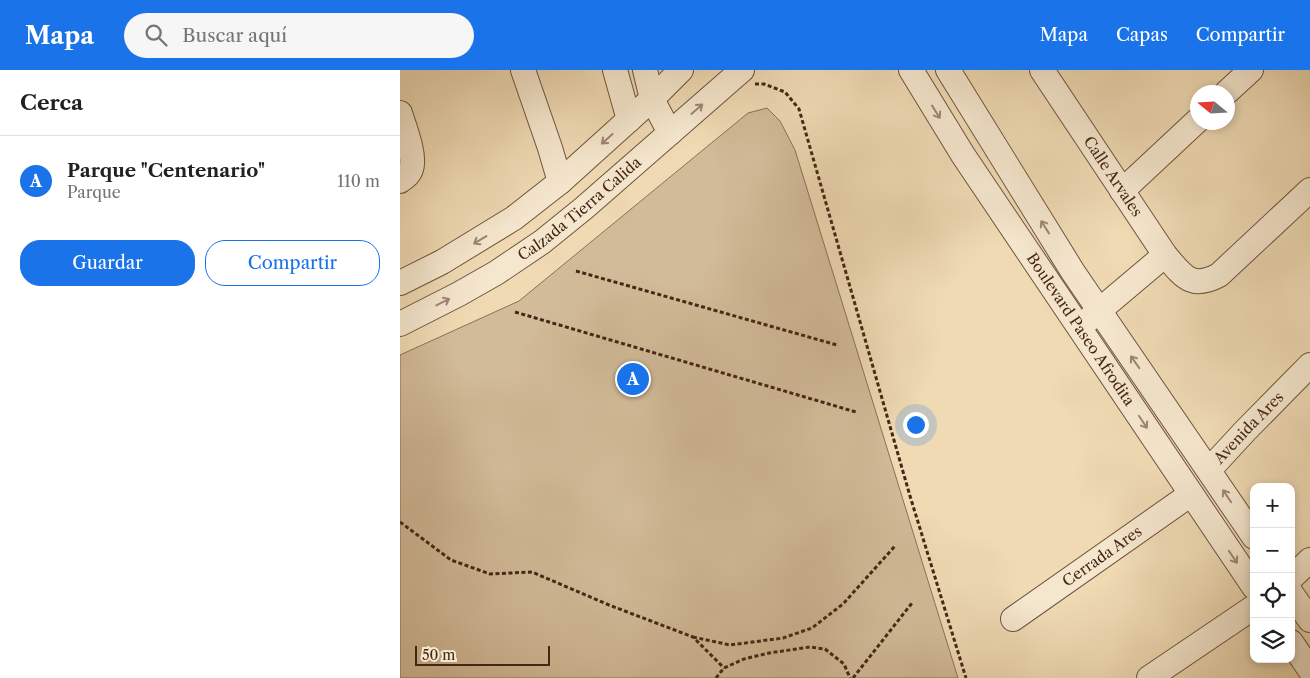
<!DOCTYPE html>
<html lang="es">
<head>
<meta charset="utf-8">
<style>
	:root { --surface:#fff; --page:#f6f6f6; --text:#202124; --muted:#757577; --line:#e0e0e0; --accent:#1a73e8 }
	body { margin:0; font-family:"Libre Caslon Text",serif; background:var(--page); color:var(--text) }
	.controls { position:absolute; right:15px; bottom:15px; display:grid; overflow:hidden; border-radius:10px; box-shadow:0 2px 8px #0003 }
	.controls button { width:45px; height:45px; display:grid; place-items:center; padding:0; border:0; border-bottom:1px solid var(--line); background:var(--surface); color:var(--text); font:25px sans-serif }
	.compass { position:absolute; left:790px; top:15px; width:45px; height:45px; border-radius:50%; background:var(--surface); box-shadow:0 2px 8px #0003; rotate:288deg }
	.scale { position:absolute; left:15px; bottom:12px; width:135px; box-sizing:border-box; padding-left:5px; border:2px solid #452615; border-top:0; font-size:14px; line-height:18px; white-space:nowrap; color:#452615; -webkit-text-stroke:4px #f5e7ce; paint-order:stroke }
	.you { position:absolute; left:515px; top:354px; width:18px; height:18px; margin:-12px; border:4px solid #fff; border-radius:50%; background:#1a73e8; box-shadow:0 0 0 8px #1a73e833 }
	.badge { display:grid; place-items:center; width:32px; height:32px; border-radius:50%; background:var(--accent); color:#fff; font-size:16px; font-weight:700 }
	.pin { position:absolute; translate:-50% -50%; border:2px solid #fff; box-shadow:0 1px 5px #0006 }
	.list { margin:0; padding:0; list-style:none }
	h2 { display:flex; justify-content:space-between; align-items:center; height:65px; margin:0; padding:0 20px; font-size:21px }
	h2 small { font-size:16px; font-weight:400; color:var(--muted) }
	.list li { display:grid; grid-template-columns:32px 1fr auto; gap:15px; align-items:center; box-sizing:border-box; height:90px; padding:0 20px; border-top:1px solid var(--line) }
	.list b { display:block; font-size:19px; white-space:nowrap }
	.list p { margin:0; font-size:16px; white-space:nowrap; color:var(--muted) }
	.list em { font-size:16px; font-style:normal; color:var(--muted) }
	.actions { display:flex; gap:10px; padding:15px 20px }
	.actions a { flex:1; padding:11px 0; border:1px solid var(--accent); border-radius:20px; text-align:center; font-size:18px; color:var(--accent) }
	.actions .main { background:var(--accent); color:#fff }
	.icon { flex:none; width:28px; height:28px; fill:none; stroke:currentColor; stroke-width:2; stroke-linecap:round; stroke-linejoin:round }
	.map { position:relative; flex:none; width:910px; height:608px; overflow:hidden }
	header { display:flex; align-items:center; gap:30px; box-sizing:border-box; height:70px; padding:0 25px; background:var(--accent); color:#fff }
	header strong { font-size:24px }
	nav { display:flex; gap:28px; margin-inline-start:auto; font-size:18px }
	.search { width:350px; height:45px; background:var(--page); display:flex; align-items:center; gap:12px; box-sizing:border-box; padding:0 18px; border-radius:28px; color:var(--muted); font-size:19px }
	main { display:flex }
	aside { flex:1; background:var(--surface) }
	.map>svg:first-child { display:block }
	.green { fill:#d2bb99; stroke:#8c7057 }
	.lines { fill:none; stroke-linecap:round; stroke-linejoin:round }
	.minor-casing { stroke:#70533d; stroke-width:26 }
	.path { stroke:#452615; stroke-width:3; stroke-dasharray:4 2.5; stroke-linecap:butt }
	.minor { stroke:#f5e7ce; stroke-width:24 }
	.oneway { stroke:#9d8672 }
	.labels { text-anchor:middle; stroke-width:4.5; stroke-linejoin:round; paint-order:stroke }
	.street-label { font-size:15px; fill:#452615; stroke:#f5e7ce }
</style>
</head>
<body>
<header>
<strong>Mapa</strong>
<div class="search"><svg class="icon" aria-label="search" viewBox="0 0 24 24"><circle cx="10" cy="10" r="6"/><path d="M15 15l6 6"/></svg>Buscar aquí</div>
<nav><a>Mapa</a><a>Capas</a><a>Compartir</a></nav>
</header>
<main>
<aside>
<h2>Cerca<small></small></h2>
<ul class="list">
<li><span class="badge">A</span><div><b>Parque &quot;Centenario&quot;</b><p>Parque</p></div><em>110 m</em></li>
</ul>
<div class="actions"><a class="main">Guardar</a><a>Compartir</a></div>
</aside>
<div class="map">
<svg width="910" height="608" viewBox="0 0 910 608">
	<rect width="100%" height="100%" fill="#efdab4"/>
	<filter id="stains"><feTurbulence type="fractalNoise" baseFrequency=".004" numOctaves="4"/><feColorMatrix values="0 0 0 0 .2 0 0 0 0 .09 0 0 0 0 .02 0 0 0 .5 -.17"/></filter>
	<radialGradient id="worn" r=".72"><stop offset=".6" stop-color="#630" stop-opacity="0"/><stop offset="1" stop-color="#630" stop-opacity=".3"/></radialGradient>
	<path class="green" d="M367,38L380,51L395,80L558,608H0V285L119,231L348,43Z"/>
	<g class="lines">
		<defs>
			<g id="minor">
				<path d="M123,0L150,78L160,112"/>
				<path d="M215,0L229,50"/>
				<path d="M245,0L252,29L270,63"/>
				<path id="s1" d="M511,0L563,85L854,517"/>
				<path d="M548,0L673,202L854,467"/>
				<path id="s2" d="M642,0L765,185C783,206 791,220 819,205L910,120"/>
				<path d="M827,22L851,0"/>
				<path d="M0,43C4,56 16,86 11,99C10,104 4,108 0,111"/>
				<path d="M722,121L798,50"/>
				<path d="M0,213L42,192L114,148L160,112L252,29L281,0"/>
				<path d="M688,250L765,185"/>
				<path id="s3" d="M0,254L59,224L96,203L142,172L184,138L342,0"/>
				<path id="s4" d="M809,400L845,361L910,295"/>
				<path d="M891,508L910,490"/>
				<path d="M891,523L910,550"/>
				<path id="s5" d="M613,549L791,424"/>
				<path d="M891,572L910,600"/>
				<path d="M749,608L854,537"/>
			</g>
		</defs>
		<use href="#minor" class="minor-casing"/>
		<path class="path" d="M355,14H364L385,22L399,39L510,426L566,608
			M176,201L437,275
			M115,242L456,342
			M0,452L51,490L90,504L132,502L209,535L293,567L324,598
			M293,567L330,575L383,568L412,558L443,534L495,476
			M316,608L324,598L344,589L369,583L410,577L425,579L444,594L450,608
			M453,608L512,533"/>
		<use href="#minor" class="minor"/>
	</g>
	<defs><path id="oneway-shaft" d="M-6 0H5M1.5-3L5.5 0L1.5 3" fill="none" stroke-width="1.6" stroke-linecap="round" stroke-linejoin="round" transform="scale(1.25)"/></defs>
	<g class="oneway">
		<use href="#oneway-shaft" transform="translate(297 39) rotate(-41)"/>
		<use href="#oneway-shaft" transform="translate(536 42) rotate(58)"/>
		<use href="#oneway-shaft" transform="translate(207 69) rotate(138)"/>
		<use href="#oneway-shaft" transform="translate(645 157) rotate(-122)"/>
		<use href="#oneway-shaft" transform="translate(80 170) rotate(149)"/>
		<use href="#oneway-shaft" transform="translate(43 232) rotate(-27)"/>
		<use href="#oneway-shaft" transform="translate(735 292) rotate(-125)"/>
		<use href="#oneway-shaft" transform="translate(743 352) rotate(56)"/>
		<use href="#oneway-shaft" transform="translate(827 426) rotate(-124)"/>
		<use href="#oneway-shaft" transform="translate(833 487) rotate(56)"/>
	</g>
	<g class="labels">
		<g class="street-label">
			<text dy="5" stroke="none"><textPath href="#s2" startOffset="128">Calle Arvales</textPath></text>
			<text dy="5" stroke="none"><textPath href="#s3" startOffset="214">Calzada Tierra Calida</textPath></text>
			<text dy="5" stroke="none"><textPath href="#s1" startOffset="310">Boulevard Paseo Afrodita</textPath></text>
			<text dy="5" stroke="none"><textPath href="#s4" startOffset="58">Avenida Ares</textPath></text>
			<text dy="5" stroke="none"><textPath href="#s5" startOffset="109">Cerrada Ares</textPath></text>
		</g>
	</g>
	<rect width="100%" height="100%" filter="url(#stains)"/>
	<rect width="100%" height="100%" fill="url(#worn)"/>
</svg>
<div class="controls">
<button>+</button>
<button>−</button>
<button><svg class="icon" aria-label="locate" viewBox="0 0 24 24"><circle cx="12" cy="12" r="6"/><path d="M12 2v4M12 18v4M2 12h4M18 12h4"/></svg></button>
<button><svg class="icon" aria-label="layers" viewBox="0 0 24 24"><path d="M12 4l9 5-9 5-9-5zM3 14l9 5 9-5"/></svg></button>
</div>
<svg class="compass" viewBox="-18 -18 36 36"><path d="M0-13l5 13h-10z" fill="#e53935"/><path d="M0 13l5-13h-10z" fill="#757577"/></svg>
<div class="scale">50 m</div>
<div class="you"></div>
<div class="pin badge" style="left:233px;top:309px">A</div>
</div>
</main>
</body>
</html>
